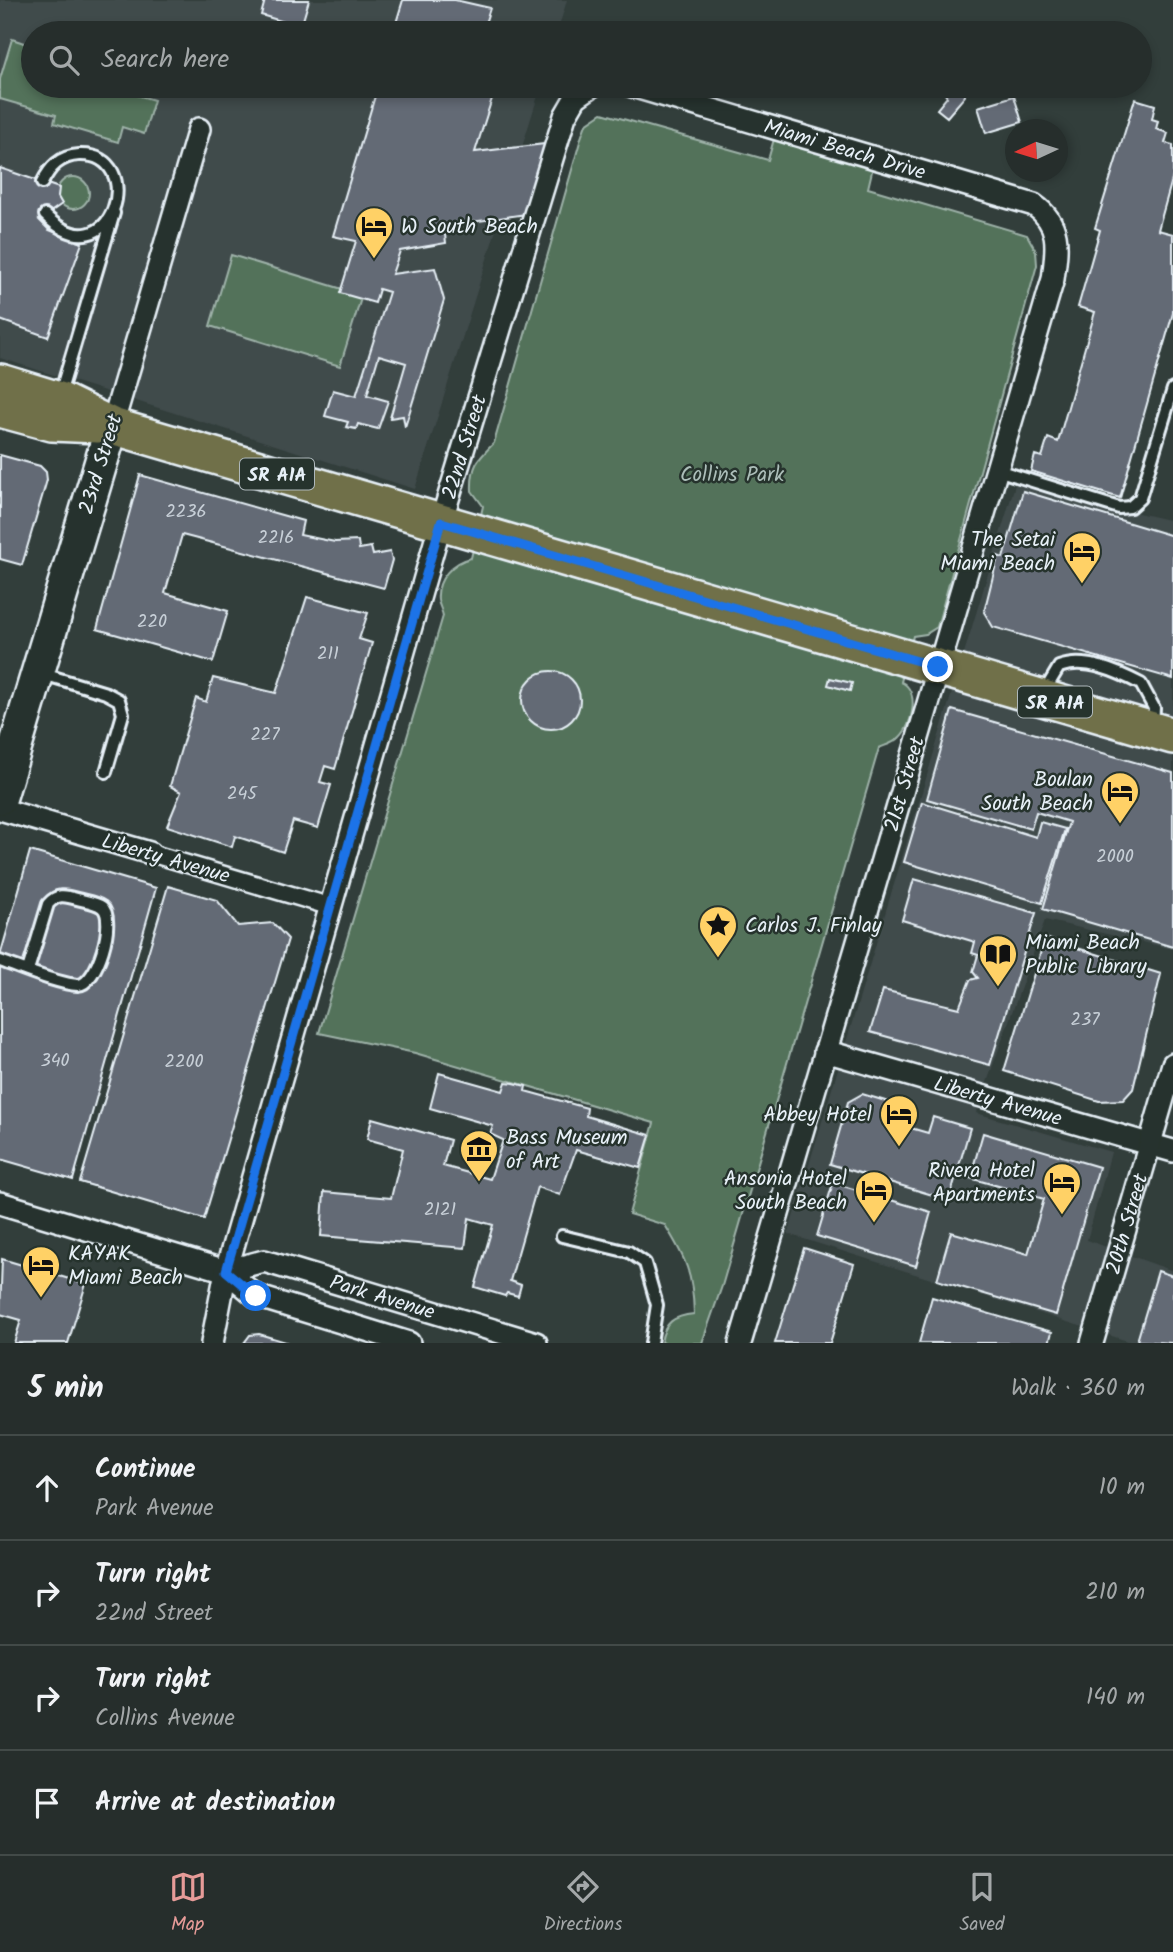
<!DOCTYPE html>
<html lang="en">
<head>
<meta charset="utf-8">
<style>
	:root { --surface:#262e2c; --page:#2e3634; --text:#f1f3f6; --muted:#a4a8a9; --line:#424a48; --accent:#e69b98 }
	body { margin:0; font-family:Kalam,sans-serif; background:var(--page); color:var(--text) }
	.compass { position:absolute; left:1005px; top:119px; width:63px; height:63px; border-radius:50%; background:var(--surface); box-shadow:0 4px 10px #0003; rotate:266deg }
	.stop { position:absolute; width:21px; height:21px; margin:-16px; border:5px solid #1a73e8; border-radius:50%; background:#fff }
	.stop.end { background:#1a73e8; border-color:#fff; box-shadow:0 2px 7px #0008 }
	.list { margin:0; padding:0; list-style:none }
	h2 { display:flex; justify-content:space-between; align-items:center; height:91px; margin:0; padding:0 28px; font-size:30px }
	h2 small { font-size:23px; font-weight:400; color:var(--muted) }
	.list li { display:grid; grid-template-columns:46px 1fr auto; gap:21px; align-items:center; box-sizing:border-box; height:105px; padding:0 28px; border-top:2px solid var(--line) }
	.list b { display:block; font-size:26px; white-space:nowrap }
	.list p { margin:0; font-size:23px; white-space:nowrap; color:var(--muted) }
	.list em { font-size:23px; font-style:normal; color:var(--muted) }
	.icon { flex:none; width:38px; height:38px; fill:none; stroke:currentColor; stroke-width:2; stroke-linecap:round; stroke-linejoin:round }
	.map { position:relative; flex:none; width:1173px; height:1343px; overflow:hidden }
	.search { position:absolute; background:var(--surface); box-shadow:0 4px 10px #0003; left:21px; right:21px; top:21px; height:77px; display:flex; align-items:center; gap:18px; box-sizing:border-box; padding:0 24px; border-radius:38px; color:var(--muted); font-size:26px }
	.sheet { height:511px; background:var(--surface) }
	nav { display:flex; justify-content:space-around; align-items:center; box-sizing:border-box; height:98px; border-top:2px solid var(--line); background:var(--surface); font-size:19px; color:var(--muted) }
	nav a { display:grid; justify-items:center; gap:4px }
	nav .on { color:var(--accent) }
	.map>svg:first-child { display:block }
	.built { fill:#414b4c }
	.green { fill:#53725a; stroke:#9eb2a9; stroke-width:2 }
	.building { fill:#646a74; stroke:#e8f1f8; stroke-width:2 }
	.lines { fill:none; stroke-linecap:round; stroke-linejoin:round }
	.service-casing { stroke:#e8f1f8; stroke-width:16 }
	.pedestrian-casing { stroke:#e8f1f8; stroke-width:21 }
	.minor-casing { stroke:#e8f1f8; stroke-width:26 }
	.secondary-casing { stroke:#e8f1f8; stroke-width:37 }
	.primary-casing { stroke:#e8f1f8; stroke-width:40 }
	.service { stroke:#26332d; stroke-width:10 }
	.pedestrian { stroke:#26332d; stroke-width:16 }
	.minor { stroke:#26332d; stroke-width:21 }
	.secondary { stroke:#26332d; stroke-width:32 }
	.primary { stroke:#70704a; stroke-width:35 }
	.route { stroke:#1a73e8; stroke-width:9 }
	.labels { text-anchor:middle; stroke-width:5; stroke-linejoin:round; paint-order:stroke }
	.number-label { font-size:18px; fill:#c7cfd7 }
	.shield { fill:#26332d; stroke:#aeb8bb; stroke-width:2 }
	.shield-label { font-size:19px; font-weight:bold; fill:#e8f1f8 }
	.street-label { font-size:21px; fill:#e8f1f8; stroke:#26332d }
	.poi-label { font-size:21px; fill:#e8f1f8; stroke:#26332d; text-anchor:start }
	.park-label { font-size:21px; fill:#acbeb9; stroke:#26332d }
</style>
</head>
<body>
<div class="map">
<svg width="1173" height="1343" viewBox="0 0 1173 1343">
	<rect width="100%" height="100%" fill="#323e3b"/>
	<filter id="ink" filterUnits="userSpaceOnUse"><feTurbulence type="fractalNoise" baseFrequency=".0143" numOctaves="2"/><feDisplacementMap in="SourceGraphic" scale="14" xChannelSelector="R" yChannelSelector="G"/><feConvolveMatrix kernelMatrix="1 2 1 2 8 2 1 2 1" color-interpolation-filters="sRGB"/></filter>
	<g filter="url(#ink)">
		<path class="built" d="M0,0H567L557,33H33V86H541L415,489L0,358Z
			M1015,485L1173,521V949L1045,920L976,1113L1111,1152L1087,1240L1173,1271V1343H1134L788,1234Z"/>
		<path class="green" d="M12,39L33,46V86L139,87L137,95L154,100L144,134L122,127L118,142L54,123L56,115L0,99V79Z
			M602,113L768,160L774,139L873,167L868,188L1027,235L1036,251L1037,265L937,627L926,634L913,636L901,682C920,690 913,725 900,737C895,743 886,745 879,748L722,1286L702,1343H661C664,1322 674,1316 694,1314C693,1274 686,1259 665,1225L629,1214L654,1123L415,1053L319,1033L443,616C442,610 439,606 438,600C436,579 453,562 471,558L483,506L472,491C471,466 477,460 494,443L581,138L586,124Z
			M57 193a16 16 0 1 1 32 0a16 16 0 1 1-32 0Z
			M231,255L362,295L340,366L210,326Z"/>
		<path class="building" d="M265,0H309L301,27L261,15Z
			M403,0H455L490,8L482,33H393Z
			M378,86H496L475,152L545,144L526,214L444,226L446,243L400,251L392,274L435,268L444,300L405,427L403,416L390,418L406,363L379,355L367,395L388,401L378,429L358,424L356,429L346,427L348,422L325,416L333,390L356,396L389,292L379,289L375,303L340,293L356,241L333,236Z
			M951,86H964L965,96L947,117L937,109L947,97L943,91Z
			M1014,96L1022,122L986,133L978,107Z
			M1135,99L1155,105L1152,119L1158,121L1156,129L1168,133L1165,143L1173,145V176L1158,230L1173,234V313L1120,498L1031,471L1035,455L1042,457L1048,438L1058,442L1095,312L1078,307L1100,230L1095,228Z
			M0,168L59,188L58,197L62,204L39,220L49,230L82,243L48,337L0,320Z
			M0,455L40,466L46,472L47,480L22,565L0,559Z
			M140,475L303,521L300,535L335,542L358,541L359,549L371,547L373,555L390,552L392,560L384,588L182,535L165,593L228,611L213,662L97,629Z
			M1023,491L1173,536V679L993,627L984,612L998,556L1003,558Z
			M307,597L368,613L359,639L372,643L335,769L325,766L320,782L331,785L318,828L293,821L283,852L235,836L232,847L167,826L181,792L170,786L196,698L206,702L213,678L276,693Z
			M522 700a29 29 0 1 1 58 0a29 29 0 1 1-58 0Z
			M830,678L852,683L850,691L828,685Z
			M952,710L1173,773V947L1043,909L1069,822L1036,812L1031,829L927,799Z
			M922,802L1036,837L1040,822L1065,829L1042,903L904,862Z
			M30,851L156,888L73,1180L0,1159V956Z
			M914,879L1036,913L990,1065L870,1032L883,990L959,1008L970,980L978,978L973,972L978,955L972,953L975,942L902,920Z
			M168,886L217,900L238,926L273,923L288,939L204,1219L80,1182Z
			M1045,938L1161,974L1133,1089L1123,1100L1099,1101L1004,1071Z
			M439,1073L503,1091L506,1082L514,1083L526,1086L525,1091L587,1108L586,1116L650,1135L640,1168L576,1150L560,1195L537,1187L510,1281L521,1285L518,1296L507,1293L505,1296L475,1287L493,1225L469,1218L465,1248L321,1236L324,1192L391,1198L403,1149L367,1139L372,1118L450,1140L443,1166L490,1179L503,1140L490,1134L493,1126L430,1108Z
			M862,1094L902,1106L897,1124L928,1133L933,1117L970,1128L949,1200L830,1164L848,1102Z
			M983,1133L1099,1167L1056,1315L937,1280L951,1232L1028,1254L1044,1199L970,1178Z
			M833,1183L931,1212L916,1266L817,1236Z
			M804,1248L854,1264L830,1343H775Z
			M2,1259L86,1284L68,1343H14L21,1320L0,1314Z
			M1158,1271L1173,1276V1343L1137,1341Z
			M932,1297L1052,1332L1049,1343H919Z
			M259,1334L289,1343H244L250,1335Z"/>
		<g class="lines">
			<defs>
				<path id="service" d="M42,183C50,167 60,156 79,155C149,152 112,282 45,215
					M60,394L114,213
					M997,470L1119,508L1130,507L1140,498L1173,389
					M40,673L106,693L119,700L123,714L106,772
					M1044,692L1059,667C1085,657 1118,672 1141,684L1154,708L1153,724
					M0,961C21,968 57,984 78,985C97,985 117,919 102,907C96,902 84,901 77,899C64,895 57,894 48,904L28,970
					M562,1236L629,1252L645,1263L657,1305L651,1343"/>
				<path id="pedestrian" d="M150,853L332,907"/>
				<g id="minor">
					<path id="s1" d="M632,86L1034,205C1062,225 1057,248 1053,279L740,1343"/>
					<path d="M112,426L199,129"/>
					<path d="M0,809L150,853"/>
					<path id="s2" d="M825,1051L1173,1151"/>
					<path d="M0,1203L226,1271L256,1296L409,1343"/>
					<path id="s3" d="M226,1271L264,1261L536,1343"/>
					<path id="s4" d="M212,1343L226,1271L441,522L565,116L576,97L592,86"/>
					<path id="s5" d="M1092,1343L1173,1064"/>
				</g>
				<path id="secondary" d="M0,798L112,426"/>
				<path id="primary" d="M0,382L59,400L112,426L1173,736
					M0,409L52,423L98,425"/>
			</defs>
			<use href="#service" class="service-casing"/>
			<use href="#pedestrian" class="pedestrian-casing"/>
			<use href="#minor" class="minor-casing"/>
			<use href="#secondary" class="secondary-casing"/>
			<use href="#primary" class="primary-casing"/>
			<use href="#service" class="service"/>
			<use href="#pedestrian" class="pedestrian"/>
			<use href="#minor" class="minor"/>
			<use href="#secondary" class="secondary"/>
			<use href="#primary" class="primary"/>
		</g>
	</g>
	<g class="lines" filter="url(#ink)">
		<path class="route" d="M256,1296L226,1271L441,522L938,667"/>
	</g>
	<defs>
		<symbol id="hotel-pin" viewBox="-11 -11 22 30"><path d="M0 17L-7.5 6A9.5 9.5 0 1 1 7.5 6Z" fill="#ffd166" stroke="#26332d"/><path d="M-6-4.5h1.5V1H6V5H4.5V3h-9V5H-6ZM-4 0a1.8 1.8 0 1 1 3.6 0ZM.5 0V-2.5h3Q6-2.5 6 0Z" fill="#111"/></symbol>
		<symbol id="sight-pin" viewBox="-11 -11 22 30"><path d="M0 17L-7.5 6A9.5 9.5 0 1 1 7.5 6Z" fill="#ffd166" stroke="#26332d"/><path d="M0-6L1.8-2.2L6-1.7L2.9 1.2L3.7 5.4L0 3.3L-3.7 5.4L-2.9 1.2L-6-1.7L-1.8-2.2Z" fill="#111"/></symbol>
		<symbol id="library-pin" viewBox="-11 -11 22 30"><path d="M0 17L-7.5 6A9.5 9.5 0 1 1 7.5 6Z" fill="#ffd166" stroke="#26332d"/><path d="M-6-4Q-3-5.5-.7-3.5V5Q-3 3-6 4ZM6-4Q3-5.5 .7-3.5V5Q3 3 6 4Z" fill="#111"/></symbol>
		<symbol id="museum-pin" viewBox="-11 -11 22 30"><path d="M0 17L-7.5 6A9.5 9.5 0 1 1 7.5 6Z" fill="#ffd166" stroke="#26332d"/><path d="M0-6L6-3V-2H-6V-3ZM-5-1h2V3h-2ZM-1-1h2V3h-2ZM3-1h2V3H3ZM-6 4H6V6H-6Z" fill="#111"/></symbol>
	</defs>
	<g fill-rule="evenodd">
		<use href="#hotel-pin" x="352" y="204" width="44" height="60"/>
		<use href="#hotel-pin" x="1060" y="529" width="44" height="60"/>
		<use href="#hotel-pin" x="1098" y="769" width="44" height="60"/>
		<use href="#sight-pin" x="696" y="903" width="44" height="60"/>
		<use href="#library-pin" x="976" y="932" width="44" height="60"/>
		<use href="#hotel-pin" x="877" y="1092" width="44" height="60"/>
		<use href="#museum-pin" x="457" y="1127" width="44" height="60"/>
		<use href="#hotel-pin" x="1040" y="1160" width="44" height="60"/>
		<use href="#hotel-pin" x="852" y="1168" width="44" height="60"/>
		<use href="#hotel-pin" x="19" y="1243" width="44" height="60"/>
	</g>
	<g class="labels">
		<g class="number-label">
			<text x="186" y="517">2236</text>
			<text x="276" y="543">2216</text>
			<text x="152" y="627">220</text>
			<text x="328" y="659">211</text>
			<text x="265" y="740">227</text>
			<text x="242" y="799">245</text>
			<text x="1115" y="862">2000</text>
			<text x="1085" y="1025">237</text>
			<text x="55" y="1066">340</text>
			<text x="184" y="1067">2200</text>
			<text x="440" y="1215">2121</text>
		</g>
		<g class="shield">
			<rect x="240" y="458.5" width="74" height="31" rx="5"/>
			<rect x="1018" y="686.5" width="74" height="31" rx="5"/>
		</g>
		<g class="shield-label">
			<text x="277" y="481">SR A1A</text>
			<text x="1055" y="709">SR A1A</text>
		</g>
		<g class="street-label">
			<text dy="7" stroke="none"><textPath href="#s1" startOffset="222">Miami Beach Drive</textPath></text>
			<text dy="7" stroke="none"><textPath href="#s4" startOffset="931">22nd Street</textPath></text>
			<text transform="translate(100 464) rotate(-73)" y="7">23rd Street</text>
			<text transform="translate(904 784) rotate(-74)" y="7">21st Street</text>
			<text transform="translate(166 858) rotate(16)" y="7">Liberty Avenue</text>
			<text dy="7" stroke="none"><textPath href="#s2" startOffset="180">Liberty Avenue</textPath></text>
			<text dy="7" stroke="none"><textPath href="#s5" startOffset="124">20th Street</textPath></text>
			<text dy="7" stroke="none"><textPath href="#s3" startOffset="163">Park Avenue</textPath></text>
		</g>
		<g class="poi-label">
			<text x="401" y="233">W South Beach</text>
			<text x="1055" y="546" text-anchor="end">The Setai<tspan x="1055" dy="24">Miami Beach</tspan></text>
			<text x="1093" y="786" text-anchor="end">Boulan<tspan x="1093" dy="24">South Beach</tspan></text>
			<text x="745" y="932">Carlos J. Finlay</text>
			<text x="1025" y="949">Miami Beach<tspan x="1025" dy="24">Public Library</tspan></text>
			<text x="872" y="1121" text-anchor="end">Abbey Hotel</text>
			<text x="506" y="1144">Bass Museum<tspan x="506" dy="24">of Art</tspan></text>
			<text x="1035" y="1177" text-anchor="end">Rivera Hotel<tspan x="1035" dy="24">Apartments</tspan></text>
			<text x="847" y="1185" text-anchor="end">Ansonia Hotel<tspan x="847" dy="24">South Beach</tspan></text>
			<text x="68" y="1260">KAYAK<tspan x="68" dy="24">Miami Beach</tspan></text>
		</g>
		<g class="park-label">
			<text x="732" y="481">Collins Park</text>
		</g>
	</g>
</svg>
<svg class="compass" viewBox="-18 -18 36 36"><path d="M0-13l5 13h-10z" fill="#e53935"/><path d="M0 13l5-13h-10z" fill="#a4a8a9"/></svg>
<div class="stop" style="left:256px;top:1296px"></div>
<div class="stop end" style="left:938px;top:667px"></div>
<div class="search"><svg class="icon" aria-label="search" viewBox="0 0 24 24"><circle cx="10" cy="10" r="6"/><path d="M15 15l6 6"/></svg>Search here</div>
</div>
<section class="sheet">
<h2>5 min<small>Walk · 360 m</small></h2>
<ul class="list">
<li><svg class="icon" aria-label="ahead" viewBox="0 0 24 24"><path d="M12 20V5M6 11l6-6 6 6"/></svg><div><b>Continue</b><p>Park Avenue</p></div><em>10 m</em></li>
<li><svg class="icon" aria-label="right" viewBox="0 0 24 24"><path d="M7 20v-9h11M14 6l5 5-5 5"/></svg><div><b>Turn right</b><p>22nd Street</p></div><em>210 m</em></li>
<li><svg class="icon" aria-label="right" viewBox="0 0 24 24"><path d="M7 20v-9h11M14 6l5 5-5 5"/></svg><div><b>Turn right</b><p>Collins Avenue</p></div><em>140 m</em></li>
<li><svg class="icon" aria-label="arrive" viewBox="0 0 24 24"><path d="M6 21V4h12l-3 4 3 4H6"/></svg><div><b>Arrive at destination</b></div></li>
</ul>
</section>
<nav>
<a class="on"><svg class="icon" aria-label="map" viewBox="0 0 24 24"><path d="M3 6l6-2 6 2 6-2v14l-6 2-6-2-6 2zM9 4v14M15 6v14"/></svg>Map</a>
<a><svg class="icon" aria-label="directions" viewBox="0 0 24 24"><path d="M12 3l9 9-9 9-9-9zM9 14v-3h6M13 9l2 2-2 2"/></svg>Directions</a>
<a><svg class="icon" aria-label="saved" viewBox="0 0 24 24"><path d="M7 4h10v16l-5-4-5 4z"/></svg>Saved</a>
</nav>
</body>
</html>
